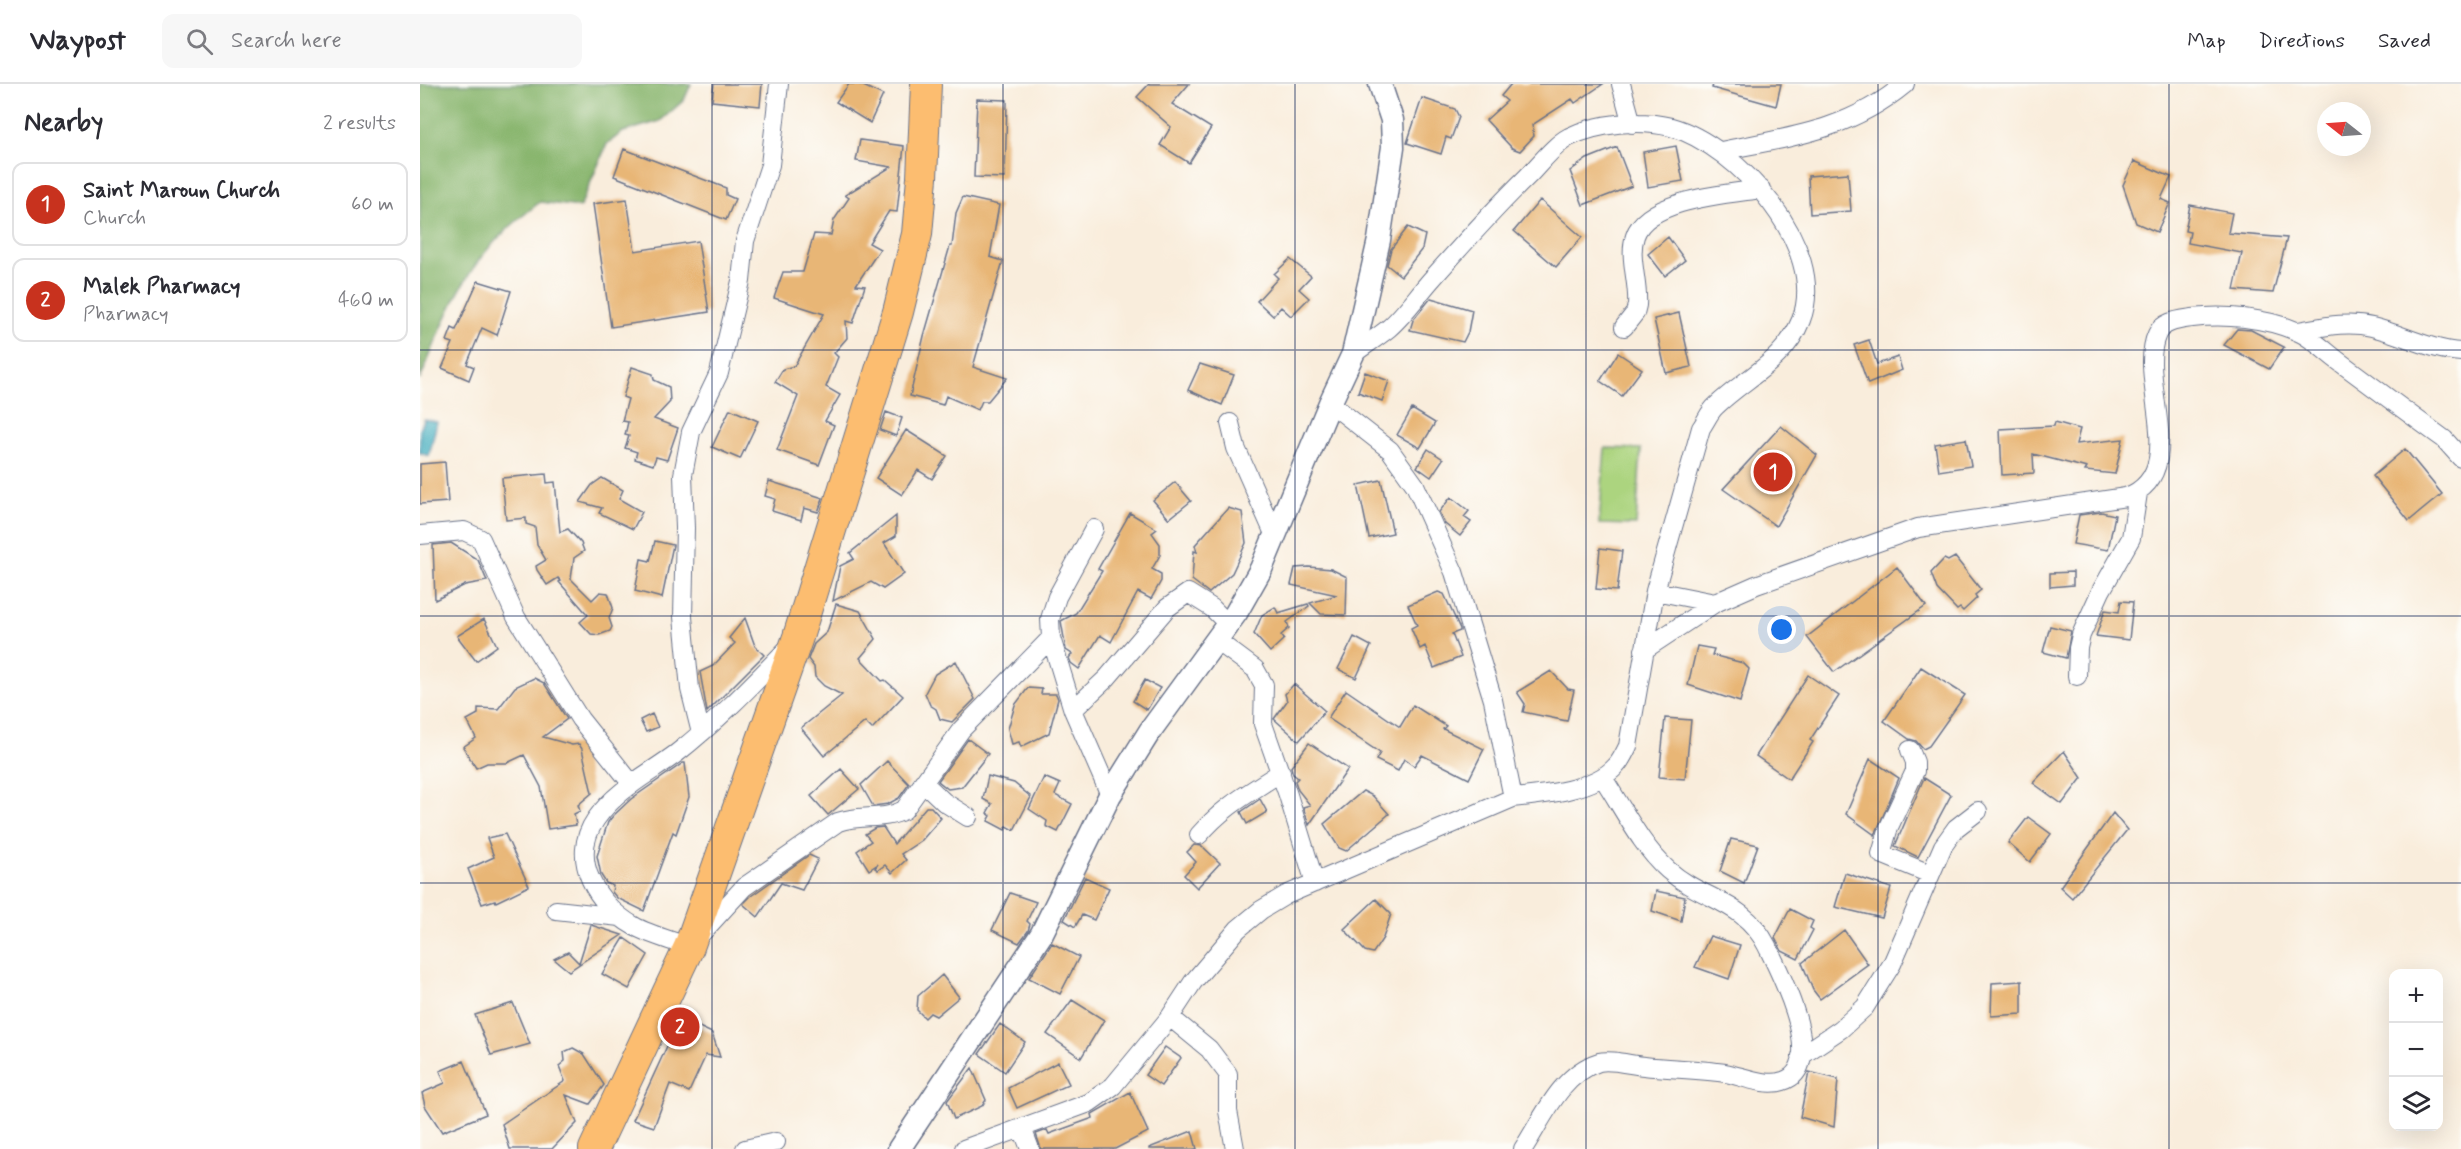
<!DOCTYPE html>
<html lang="en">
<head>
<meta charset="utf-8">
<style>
	:root { --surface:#fff; --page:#f7f7f7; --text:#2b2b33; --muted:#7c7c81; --line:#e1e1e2; --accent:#c8321e }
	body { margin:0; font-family:Mynerve,sans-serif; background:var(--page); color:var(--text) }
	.controls { position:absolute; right:18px; bottom:18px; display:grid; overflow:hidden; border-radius:12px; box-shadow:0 6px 24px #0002 }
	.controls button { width:54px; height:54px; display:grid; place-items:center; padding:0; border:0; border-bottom:2px solid var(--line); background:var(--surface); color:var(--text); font:30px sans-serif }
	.compass { position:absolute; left:1897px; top:18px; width:54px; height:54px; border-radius:50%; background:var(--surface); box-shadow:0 6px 24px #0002; rotate:287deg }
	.you { position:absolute; left:1362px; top:546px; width:21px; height:21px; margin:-15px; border:4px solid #fff; border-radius:50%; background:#1a73e8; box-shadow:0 0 0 9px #1a73e833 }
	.badge { display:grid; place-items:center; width:39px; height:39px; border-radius:50%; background:var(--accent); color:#fff; font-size:20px; font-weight:700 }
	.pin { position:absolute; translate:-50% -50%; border:3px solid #fff; box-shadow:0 2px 6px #0006 }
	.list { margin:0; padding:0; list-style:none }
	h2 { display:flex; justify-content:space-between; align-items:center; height:78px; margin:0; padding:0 24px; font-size:26px }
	h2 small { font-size:20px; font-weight:400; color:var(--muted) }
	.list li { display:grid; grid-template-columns:39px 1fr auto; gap:18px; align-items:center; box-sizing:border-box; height:84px; margin:0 12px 12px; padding:0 12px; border:2px solid var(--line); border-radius:12px }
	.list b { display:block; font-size:22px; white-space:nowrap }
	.list p { margin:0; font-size:20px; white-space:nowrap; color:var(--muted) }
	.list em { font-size:20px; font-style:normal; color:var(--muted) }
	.icon { flex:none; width:33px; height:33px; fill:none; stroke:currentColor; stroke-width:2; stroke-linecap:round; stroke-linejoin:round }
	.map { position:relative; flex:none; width:2041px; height:1065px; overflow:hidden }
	header { display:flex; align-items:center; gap:36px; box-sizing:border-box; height:84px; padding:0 30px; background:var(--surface); border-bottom:2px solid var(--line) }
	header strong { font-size:28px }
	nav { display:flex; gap:33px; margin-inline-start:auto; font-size:21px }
	.search { width:420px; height:54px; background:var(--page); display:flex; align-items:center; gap:15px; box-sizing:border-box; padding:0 21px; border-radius:12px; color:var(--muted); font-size:22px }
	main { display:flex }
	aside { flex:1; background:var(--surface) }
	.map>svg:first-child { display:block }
	.green { fill:#acd47f; stroke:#64826e; stroke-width:1.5 }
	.forest { fill:#89b66e; stroke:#527266; stroke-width:1.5 }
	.water { fill:#3facbe; stroke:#2d6e8e; stroke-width:1.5 }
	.building { fill:#e8b676 }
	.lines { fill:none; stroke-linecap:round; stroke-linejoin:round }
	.minor-casing { stroke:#69728a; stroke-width:20 }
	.tertiary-casing { stroke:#69728a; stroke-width:25 }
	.trunk-casing { stroke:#69728a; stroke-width:32 }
	.minor { stroke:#fff; stroke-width:18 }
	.tertiary { stroke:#fff; stroke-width:22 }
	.trunk { stroke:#fcbd6f; stroke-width:30 }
	.grid { fill:none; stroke:#1b2f5e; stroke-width:1.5; stroke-opacity:0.55 }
</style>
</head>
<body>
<header>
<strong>Waypost</strong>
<div class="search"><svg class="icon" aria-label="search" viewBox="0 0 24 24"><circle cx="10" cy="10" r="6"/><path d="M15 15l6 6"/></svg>Search here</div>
<nav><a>Map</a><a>Directions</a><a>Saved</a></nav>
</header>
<main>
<aside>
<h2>Nearby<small>2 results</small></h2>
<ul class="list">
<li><span class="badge">1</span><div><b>Saint Maroun Church</b><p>Church</p></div><em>60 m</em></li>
<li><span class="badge">2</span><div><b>Malek Pharmacy</b><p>Pharmacy</p></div><em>460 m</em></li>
</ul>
</aside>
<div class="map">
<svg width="2041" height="1065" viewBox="0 0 2041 1065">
	<rect width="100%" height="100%" fill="#fdfcf7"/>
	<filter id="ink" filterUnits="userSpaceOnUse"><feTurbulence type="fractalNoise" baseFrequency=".0167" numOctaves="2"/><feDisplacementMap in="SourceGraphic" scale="12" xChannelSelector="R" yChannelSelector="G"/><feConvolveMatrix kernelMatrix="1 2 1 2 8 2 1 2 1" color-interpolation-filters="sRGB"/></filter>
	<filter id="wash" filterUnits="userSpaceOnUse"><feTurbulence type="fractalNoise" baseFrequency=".008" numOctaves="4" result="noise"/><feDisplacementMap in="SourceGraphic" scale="24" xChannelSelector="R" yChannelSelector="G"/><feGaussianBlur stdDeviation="1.35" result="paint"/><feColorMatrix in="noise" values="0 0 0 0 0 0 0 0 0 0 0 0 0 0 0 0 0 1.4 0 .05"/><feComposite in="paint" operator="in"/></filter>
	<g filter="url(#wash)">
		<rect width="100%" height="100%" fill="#f9eddc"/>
		<path class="green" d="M1185,364L1221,365L1216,441L1179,440Z"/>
		<path class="forest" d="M0,0H271L264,16L240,37L203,48L187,60L160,123L120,118C97,136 74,155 57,179C32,213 16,257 0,296Z"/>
		<path class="water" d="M4,335L17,338L9,372L0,369V347Z"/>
		<g id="blocks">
			<path class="building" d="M294,0H342L340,22L292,17Z
				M429,0H439L463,11L450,39L416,18Z
				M729,0H769L752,20L791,44L769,79L740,61L751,43L717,13Z
				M1091,0H1183L1155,19L1152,15L1112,41L1114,52L1100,67L1092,64L1066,36L1087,17L1081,12Z
				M1293,0H1361L1356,22L1292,4Z
				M1002,14L1035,25L1039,33L1031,55L1026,53L1021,70L987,59Z
				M557,15L587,16L585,94L554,93Z
				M440,56L484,62L477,128L469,127L449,159L460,165L436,201L445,202L433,239L426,237L427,254L414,269L418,273L406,303L420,311L405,337L414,341L399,381L357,366L378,312L355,298L363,285L374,282L404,230L354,214L363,188H383L394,150L411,151L414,136L429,114L425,111L471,83L436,77Z
				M1256,62L1263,97L1228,103L1223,68Z
				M1197,63L1212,102L1163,121L1150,87L1167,75Z
				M204,65L306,104V111L315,115L306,136L194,92Z
				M1714,77L1751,93L1741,115L1750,119L1737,148L1716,139L1703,101Z
				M1428,89L1431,127L1390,130L1388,92Z
				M543,113L579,121L570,173L583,177L553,283L587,294L568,317H562L558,326L526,312L523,321L490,312L504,252L530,162H532L536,129Z
				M207,115L215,167L278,157L289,228L191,243L173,120Z
				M1120,116L1162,153L1136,183L1094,147Z
				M1770,121L1812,129L1808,149L1867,154L1853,209L1814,206L1822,169L1768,159L1770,148L1765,147Z
				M988,143L1005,151L1002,165L981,192L967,181L971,165Z
				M1248,153L1265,176L1245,192L1228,170Z
				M870,175L891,192L879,205L889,214L871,232L861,223L853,232L837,217L858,194L854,190Z
				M58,197L91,207L77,251L62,244L47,280L54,283L49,296L22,284L33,259L27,257L32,244L36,246Z
				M1011,214L1052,226L1048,248L1043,258L990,246L993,236Z
				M1259,229L1271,283L1246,289L1234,235Z
				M1817,245L1831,246L1864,263L1849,285L1804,261Z
				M1449,256L1457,280L1478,273L1482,286L1448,300L1434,261Z
				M1198,269L1222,285L1202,312L1180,297Z
				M780,280L814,291L802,321L768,306Z
				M212,283L233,290L234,296L249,303L250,318L234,335L258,344L247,376L236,373L233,381L215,375L217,368L205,364L209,352L205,351L208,338L202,337L208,315L203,313Z
				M945,288L969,297L962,317L938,308Z
				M310,325L338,337L320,375L292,363Z
				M992,325L1015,339L1000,364L977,351Z
				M466,328L482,334L476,352L460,346Z
				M1635,338L1660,345L1656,360L1703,355L1695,390L1665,387L1667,384L1613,370L1614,389L1582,391L1580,345L1634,342Z
				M1361,342L1397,371L1356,442L1303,405Z
				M486,346L527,372L512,395L498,386L482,411L456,394Z
				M1546,355L1551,382L1519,387L1515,360Z
				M1008,365L1023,375L1011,393L997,383Z
				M1985,365L2022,410L1989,437L1953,392Z
				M25,378L28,418L0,420V380Z
				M126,390L127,399L135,398L140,448L148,445L161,459L164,467L154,474L151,495L172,516L180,508L188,509L193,524L189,534L192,543L190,547L179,551L171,550L160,538L168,531L139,498L141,497L138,494L127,501L117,486L116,482L126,476L117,461L115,443L106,440V434L86,436L82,394Z
				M182,394L203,406L199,415L222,428L213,445L179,429L182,424L160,418L172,401Z
				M961,396L973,449L949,454L938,401Z
				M349,397L403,414L398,428L384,424L381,436L352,427L355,415L345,412Z
				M755,398L771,417L749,435L733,416Z
				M1031,413L1049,427L1044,433L1051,438L1040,452L1025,440L1019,428Z
				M808,424L822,428L826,459L812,489L789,509L772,496L774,467L777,468L775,461Z
				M1681,428L1695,431L1688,466L1653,460L1659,431Z
				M710,429L737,445L732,449L740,460V471L732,485L741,490V497L731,515L718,508L691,558L680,551L659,585L651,579L649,574L652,570L646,566L641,537L656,529L682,487L678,485Z
				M476,432V452L464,459L484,490L463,505L451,498L413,517L420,482L434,475L430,469Z
				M235,457L253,461L242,514L215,507L221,475L230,477Z
				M31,459L58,476L67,497L45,501L15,516L13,461Z
				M1180,464L1202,467L1197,507L1176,505Z
				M1535,473L1561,506L1555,511L1557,514L1543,527L1540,524L1537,526L1517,505L1511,489L1524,475L1528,477Z
				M889,483L911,485L927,493L926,531L901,530L890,519L917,511L871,501L875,484Z
				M1477,483L1506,522L1414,588L1387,553Z
				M1653,488V501L1630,503V489Z
				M1018,508L1024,510L1040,545V547L1032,550L1041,573L1014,584L1005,562L1000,565L991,544L997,541L988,521Z
				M1701,517L1713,518L1709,556L1676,552L1685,526L1699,528Z
				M416,520L440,527L456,555L440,574L462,597L465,596L483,612L452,645L445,638L404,672L381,644L422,611L404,602L395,593L394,583L388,575L394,560L407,548Z
				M888,520L889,522L867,538L869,544L861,551L864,555L850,568L834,550L842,531L855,523L858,529Z
				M325,534L335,562L344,571L287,628L280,588L293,582L315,559L309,554Z
				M64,535L77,562L56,577L37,552Z
				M1630,542L1651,547L1646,574L1623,568Z
				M934,553L951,562L936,594L918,585Z
				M1277,562L1294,565L1292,571L1323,579L1329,585L1320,618L1268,601Z
				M536,577L555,615L532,638L520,635L516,625L510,621L505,609L515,590Z
				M1501,583L1545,611L1509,662L1503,665L1496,657L1489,655L1464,637Z
				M1131,587L1148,605L1154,606L1147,637L1103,628L1105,620L1097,608Z
				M1388,591L1419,612L1390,656L1393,658L1369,695L1336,672Z
				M114,594L124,599L147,635L123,653L152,661L159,660L162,665L172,709L158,721L160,727L154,730L156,741L128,745L121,703L104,671L87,679H67L56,684L43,663L56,654L47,636L58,630V624L78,625L95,603Z
				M725,596L740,604L727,626L713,617Z
				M874,600L905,627L879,657L854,635L867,617L865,610Z
				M608,604L622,605L621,610H636L638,615L629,649L601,663L599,658L592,660L588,645L595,621Z
				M926,606L980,643L993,621L1026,642L1023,645L1064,665L1049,695L1002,671L994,682L984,675L978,687L956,676L960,669L908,634Z
				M232,630L238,643L226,648L220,636Z
				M1245,634L1271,636L1265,695L1239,693Z
				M548,655L568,670L542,703L528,705L518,697Z
				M889,659L928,685L889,741L883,723L890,721L878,706L875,697L878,694L873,690L871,683Z
				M1644,667L1662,694L1642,720L1613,699Z
				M1450,675L1479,694L1455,751L1426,730Z
				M467,677L489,700L479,714L468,720L453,722L441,701Z
				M263,679H265L269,713L256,750L253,748L224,827L197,814L192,808L193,802L186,799L181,791L177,772L188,738L193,732L211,715Z
				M421,685L439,705L408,731L391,712Z
				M568,692L594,699L611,713L594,746L587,742L585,746L568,737L571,732L567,729L572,720L563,715Z
				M624,693L640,700L635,711L652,720L638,748L626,742L627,737L609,725Z
				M1504,694L1531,711L1498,773L1475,762Z
				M943,707L953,712L969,730L926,767L919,764L904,740Z
				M840,715L847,728L827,740L821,728Z
				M506,723H511L521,734L502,756L481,770L486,776L472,789L465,781L458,786L455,784L458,780L449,786L437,767L451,757L445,750L455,744L463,743L474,760Z
				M1693,729L1707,746L1652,814L1640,803Z
				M1608,733L1631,750L1610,778L1588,759Z
				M85,750L109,802L76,818L75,816L62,820L48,785L74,773L67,754Z
				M1311,755L1338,761L1324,799L1300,787Z
				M774,761L782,762L800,779L777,804L764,791L776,778L767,768Z
				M389,771L398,775L382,806L361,799L338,833L323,820L331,812Z
				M1425,789L1471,804L1462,834L1415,823Z
				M665,793L689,804L674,836L662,831L655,843L644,836Z
				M1236,807L1265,813L1261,837L1232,827Z
				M590,809L616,818L607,837L610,840L608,847L599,859L572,846Z
				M956,815L971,830L963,854L953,869L945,867L924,845Z
				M1370,825L1393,837L1390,844L1393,846L1378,875L1362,867L1355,854Z
				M171,841L202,851L149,887L134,875L148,868L159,879Z
				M1424,846L1448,880L1400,915L1393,906L1382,879Z
				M1290,852L1320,861L1309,895L1275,883Z
				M204,854L228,871L209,905L182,890Z
				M632,859L659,873L640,910L609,894Z
				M522,891L539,913L516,932L510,929L505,934L497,926L498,912Z
				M1602,897V930L1571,932L1572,899Z
				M652,916L684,936L661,974L627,950Z
				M93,919L110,960L71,971L55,931Z
				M260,934L292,949L300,973L286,971L269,1008L250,1000L234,1043L213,1036Z
				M580,940L605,958L585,988L559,970Z
				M745,963L761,974L741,1002L725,991Z
				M153,964L164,970L184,1001L170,1020L146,1011L157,1039L132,1065H90L82,1040L145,997L139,982L145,977L144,968Z
				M44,977L66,1030L22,1048L5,1022L2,1009L25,999L20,987Z
				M638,978L649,1000L597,1024L588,1004Z
				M552,984L566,1016L562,1022L534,1035L527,1017Z
				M1389,988L1418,995L1414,1043L1380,1033Z
				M710,1008L728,1048L695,1065H621L616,1050L627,1046L629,1050L673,1034L672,1030Z
				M772,1047L777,1065H729V1064Z"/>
		</g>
	</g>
	<g filter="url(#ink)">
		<use href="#blocks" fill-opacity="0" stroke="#69728a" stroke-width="1.5"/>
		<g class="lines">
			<defs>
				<path id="minor" d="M1201,0L1212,40
					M1301,67C1370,53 1428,47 1485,0
					M1204,243L1215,229L1217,221C1219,199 1208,173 1215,152C1227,115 1308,110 1341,105
					M1878,247C1902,243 1927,237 1952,243C1982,250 2009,266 2041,268
					M910,319L970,366L995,401L1034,488L1073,616L1093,714
					M810,339L816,364L855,452
					M674,445L637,513L630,535L631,554L653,626L690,711
					M0,451L44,447L61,455L96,533L160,635L211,699
					M1235,507L1295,519
					M796,556L835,585L844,601L843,640L868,711L895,799
					M370,562C334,599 298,637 257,669C229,690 197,705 176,735C148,775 177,821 214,842C230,851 251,856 269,863L324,803L418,738C440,730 464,737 484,726L541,646L631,554
					M1224,566L1295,519L1336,501L1498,444L1706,413C1772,389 1716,295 1737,250C1743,237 1760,236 1772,234C1806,230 1845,234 1876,247C1890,252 1905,267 1917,276C1952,302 1988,329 2024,355L2041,374
					M1657,592L1658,564L1661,551L1681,507L1711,454L1718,409
					M653,626L687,594L747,524L768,509L792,524L808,540
					M281,649L270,605L263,533L265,444L263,391L271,348L299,289L321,197L325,157L350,81L359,0
					M1490,666L1495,678V687L1469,743L1461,770L1510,790
					M503,698L524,718L548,733
					M779,751C805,721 828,710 861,688
					M136,826L200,833
					M750,933L789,965L808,990V1027L815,1065
					M1381,972L1421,945L1445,923L1472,880L1523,762L1536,744L1558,727
					M602,1044L610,1065
					M325,1065L356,1058
					M544,1065L669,1019L693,1002L750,933L773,898L818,845L841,826L866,811L1093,714C1123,711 1175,706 1196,682C1201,677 1205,668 1208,662L1235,507L1281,344C1286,337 1290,327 1296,322C1326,293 1365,277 1381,236C1409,164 1317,61 1251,43C1219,35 1178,39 1149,53C1134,61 1119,81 1107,93C1073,126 1042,161 1011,196C997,212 985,230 969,244C958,253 945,261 933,270
					M1103,1065C1123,1034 1141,990 1179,978C1191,975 1211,981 1224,982C1250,985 1278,985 1305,989C1322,992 1346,1003 1363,997C1409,983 1359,887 1347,862C1324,816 1283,817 1248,786C1221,762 1203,724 1183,694"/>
				<path id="tertiary" d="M479,1065L621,851L690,711L730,647L816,529L841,485L910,319L933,270L959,156L973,63L972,36L960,0"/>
				<path id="trunk" d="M174,1065L269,863L378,553L478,228L497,150L502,94L506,0"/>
			</defs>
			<use href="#minor" class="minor-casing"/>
			<use href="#tertiary" class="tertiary-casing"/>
			<use href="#trunk" class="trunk-casing"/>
			<use href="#minor" class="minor"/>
			<use href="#tertiary" class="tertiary"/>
			<use href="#trunk" class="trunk"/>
		</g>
	</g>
	<path class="grid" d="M292,0V1065M583,0V1065M875,0V1065M1166,0V1065M1458,0V1065M1749,0V1065M0,266H2041M0,532H2041M0,799H2041"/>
</svg>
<div class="controls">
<button>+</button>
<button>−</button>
<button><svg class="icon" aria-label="layers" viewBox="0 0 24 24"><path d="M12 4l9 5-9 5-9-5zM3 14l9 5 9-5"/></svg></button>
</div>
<svg class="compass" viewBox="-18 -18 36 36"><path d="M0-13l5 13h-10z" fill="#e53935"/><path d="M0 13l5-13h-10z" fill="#7c7c81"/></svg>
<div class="you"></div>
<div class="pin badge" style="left:1353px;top:388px">1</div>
<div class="pin badge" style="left:260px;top:943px">2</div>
</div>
</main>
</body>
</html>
